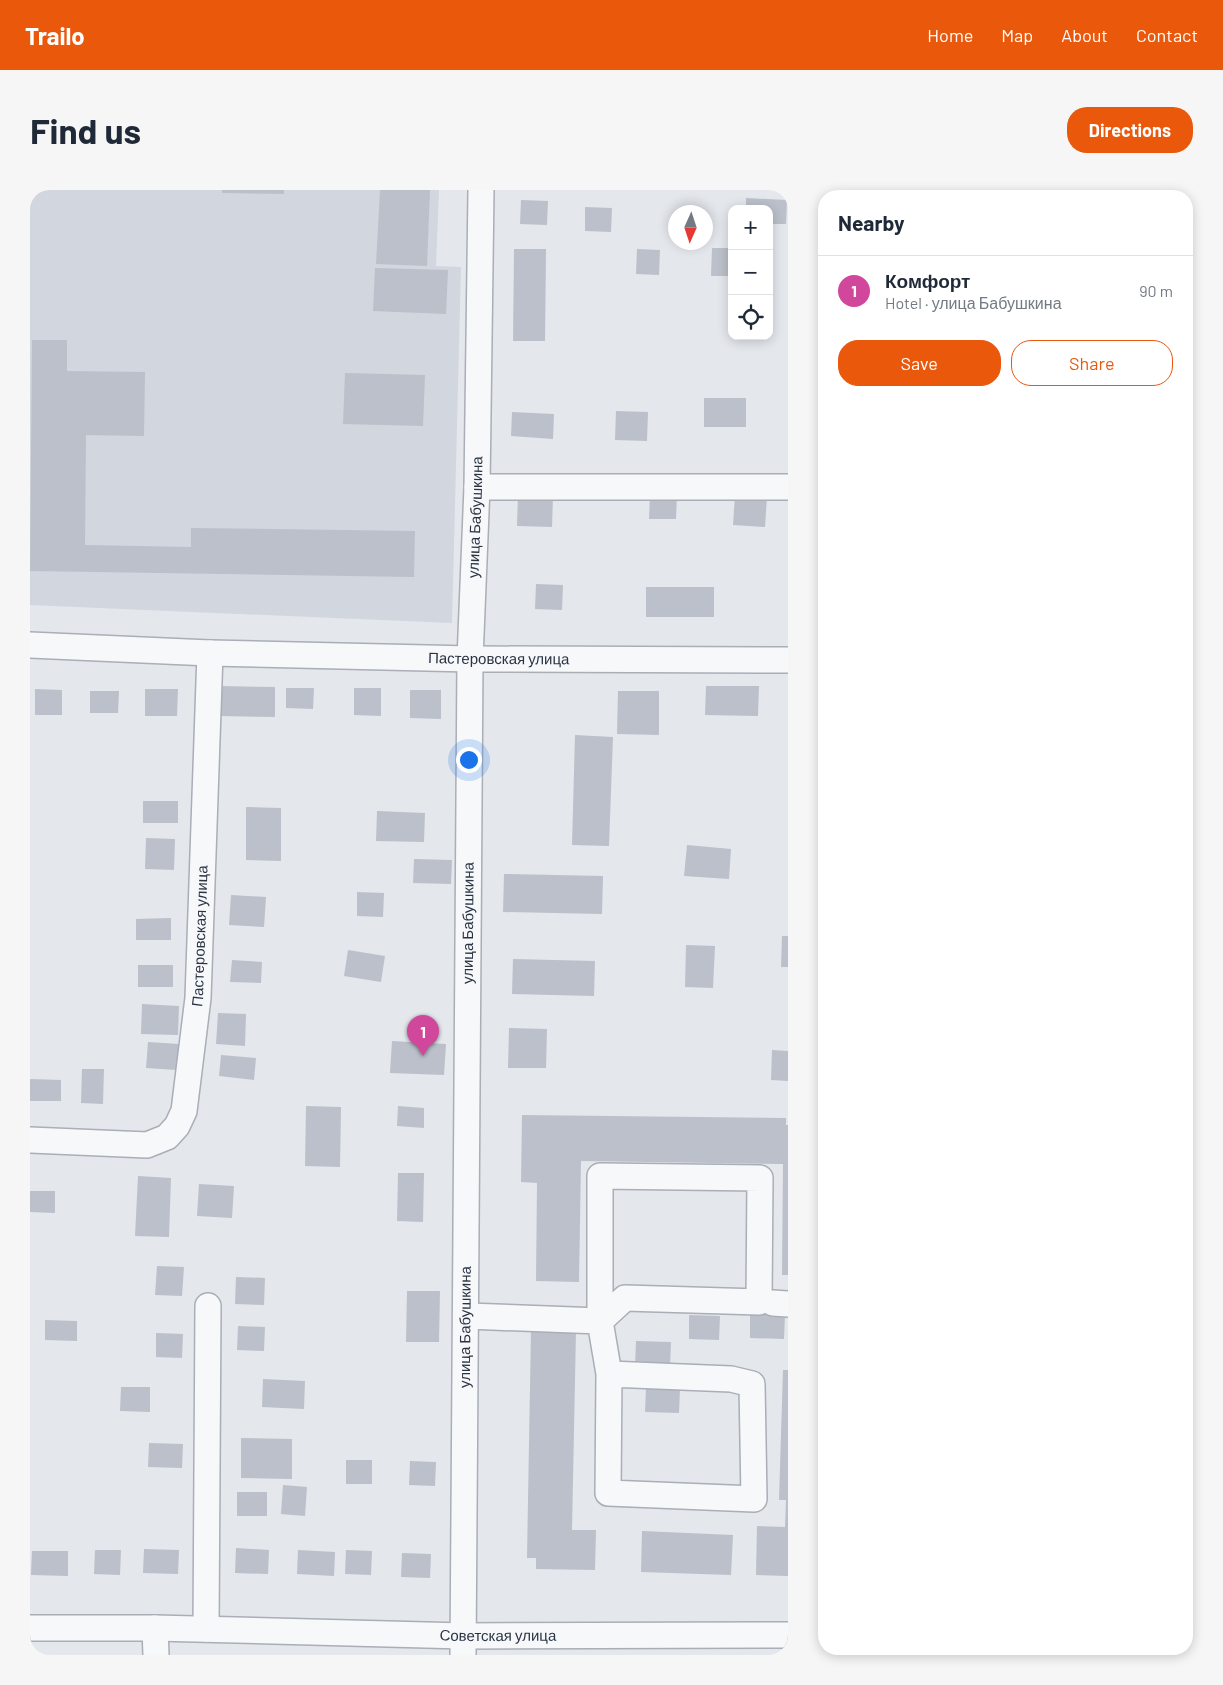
<!DOCTYPE html>
<html lang="en">
<head>
<meta charset="utf-8">
<style>
	:root { --surface:#fff; --page:#f6f6f7; --text:#1f2937; --muted:#747a83; --line:#e0e1e3; --accent:#ea580c }
	body { margin:0; font-family:Barlow,sans-serif; background:var(--page); color:var(--text) }
	.controls { position:absolute; right:15px; top:15px; display:grid; overflow:hidden; border-radius:10px; box-shadow:0 2px 12px #0003 }
	.controls button { width:45px; height:45px; display:grid; place-items:center; padding:0; border:0; border-bottom:1px solid var(--line); background:var(--surface); color:var(--text); font:25px sans-serif }
	.compass { position:absolute; left:638px; top:15px; width:45px; height:45px; border-radius:50%; background:var(--surface); box-shadow:0 2px 12px #0003; rotate:183deg }
	.you { position:absolute; left:438px; top:569px; width:18px; height:18px; margin:-12px; border:4px solid #fff; border-radius:50%; background:#1a73e8; box-shadow:0 0 0 8px #1a73e833 }
	.badge { display:grid; place-items:center; width:32px; height:32px; border-radius:50%; background:var(--accent); color:#fff; font-size:16px; font-weight:700 }
	.pin { position:absolute; translate:-50% -41px; filter:drop-shadow(0 1px 2px #0008) }
	.pin::after { content:''; position:absolute; top:26px; width:18px; height:15px; background:inherit; clip-path:polygon(0 0,100% 0,50% 100%) }
	.list { margin:0; padding:0; list-style:none }
	h2 { display:flex; justify-content:space-between; align-items:center; height:65px; margin:0; padding:0 20px; font-size:21px }
	h2 small { font-size:16px; font-weight:400; color:var(--muted) }
	.list li { display:grid; grid-template-columns:32px 1fr auto; gap:15px; align-items:center; box-sizing:border-box; height:70px; padding:0 20px; border-top:1px solid var(--line) }
	.list b { display:block; font-size:19px; white-space:nowrap }
	.list p { margin:0; font-size:16px; white-space:nowrap; color:var(--muted) }
	.list em { font-size:16px; font-style:normal; color:var(--muted) }
	.actions { display:flex; gap:10px; padding:15px 20px }
	.actions a { flex:1; padding:11px 0; border:1px solid var(--accent); border-radius:20px; text-align:center; font-size:18px; color:var(--accent) }
	.actions .main { background:var(--accent); color:#fff }
	.icon { flex:none; width:28px; height:28px; fill:none; stroke:currentColor; stroke-width:2; stroke-linecap:round; stroke-linejoin:round }
	.map { position:relative; flex:none; width:758px; height:1465px; overflow:hidden; border-radius:20px }
	header { display:flex; align-items:center; gap:30px; box-sizing:border-box; height:70px; padding:0 25px; background:var(--accent); color:#fff }
	header strong { font-size:24px }
	nav { display:flex; gap:28px; margin-inline-start:auto; font-size:18px }
	.intro { display:flex; align-items:center; justify-content:space-between; box-sizing:border-box; height:120px; padding:0 30px }
	h1 { margin:0; font-size:35px }
	.button { padding:12px 22px; border-radius:20px; background:var(--accent); color:#fff; font-size:18px; font-weight:700 }
	main { display:flex; gap:30px; padding:0 30px }
	aside { flex:1; background:var(--surface); border-radius:20px; box-shadow:0 2px 12px #0003 }
	.map>svg:first-child { display:block }
	.built { fill:#d2d6de }
	.building { fill:#bbc0ca }
	.lines { fill:none; stroke-linecap:round; stroke-linejoin:round }
	.minor-casing { stroke:#a9aeb7; stroke-width:28 }
	.minor { stroke:#f7f8fa; stroke-width:25 }
	.labels { text-anchor:middle; stroke-width:4.5; stroke-linejoin:round; paint-order:stroke }
	.street-label { font-size:15px; fill:#2b3445; stroke:#f4f6f9 }
</style>
</head>
<body>
<header>
<strong>Trailo</strong>
<nav><a>Home</a><a>Map</a><a>About</a><a>Contact</a></nav>
</header>
<div class="intro"><h1>Find us</h1><a class="button">Directions</a></div>
<main>
<div class="map">
<svg width="758" height="1465" viewBox="0 0 758 1465">
	<rect width="100%" height="100%" fill="#e4e7ec"/>
	<path class="built" d="M0,0H409L406,76L431,77L422,433L0,415Z"/>
	<path class="building" d="M192,0H254V4L192,3Z
		M350,0H400L397,76L346,74Z
		M716,8L757,10L756,34H739V19H716Z
		M491,10L518,11L517,35L490,34Z
		M555,17L582,18L581,42L555,41Z
		M682,58H702V86H681Z
		M484,59H516L515,151H483Z
		M607,59L630,60L629,85L606,84Z
		M345,78L418,80L416,124L343,121Z
		M2,150H37V181L115,182L114,246L56,245L55,355L161,357V338L385,341L384,387L0,381Z
		M315,183L395,185L393,236L313,234Z
		M674,208H716V237H674Z
		M586,221L618,222L617,251L585,250Z
		M482,222L524,224L523,249L481,246Z
		M488,304L523,306L522,337L487,336Z
		M620,305H647L646,329H619Z
		M705,305L737,307L735,337L703,335Z
		M506,394L533,395L532,420L505,419Z
		M616,397H684V427H616Z
		M189,496L245,497V527L189,526Z
		M676,496H729L728,526L675,525Z
		M256,498H284L283,519L256,518Z
		M324,498H351V526L324,525Z
		M5,499L32,500V525H5Z
		M115,499H148L147,526H115Z
		M380,500H411V529L380,528Z
		M60,501H89L88,523H60Z
		M588,501H629V545L587,544Z
		M545,545L583,547L579,656L542,655Z
		M113,611H148V633H113Z
		M216,617L251,618V671L216,670Z
		M347,621L395,623L394,652L346,651Z
		M116,648L145,649L144,680L115,679Z
		M657,655L701,659L699,689L654,686Z
		M384,669L422,670L421,694L383,693Z
		M474,684L573,686L572,724L473,722Z
		M327,702L354,703L353,727L327,726Z
		M201,705L236,707L234,737L199,735Z
		M141,728V750H106V729Z
		M752,746H758V777H751Z
		M656,755L685,756L683,798L655,797Z
		M318,760L355,766L351,792L314,786Z
		M483,769L565,771L564,806L482,804Z
		M202,770L232,772L231,793L200,792Z
		M108,775H143V797H108Z
		M112,814L149,816L148,845L111,844Z
		M188,823L216,824L215,856L186,854Z
		M479,838L517,839L516,878H478Z
		M362,851L416,854L414,885L360,883Z
		M118,852L149,854L147,880L116,878Z
		M742,860L758,861V891L741,890Z
		M191,865L226,868L224,890L189,886Z
		M52,879H74L73,914L51,913Z
		M0,889L31,890V911H0Z
		M276,916L311,917L310,977L275,976Z
		M368,916L394,918V938L367,936Z
		M492,925L756,928V935H758V1085H752L753,974L551,971L549,1092L506,1091L507,993L491,992Z
		M368,983H394L393,1032L367,1031Z
		M108,986L141,988L139,1047L105,1046Z
		M169,994L204,996L202,1028L167,1026Z
		M0,1001H25V1023L0,1022Z
		M127,1076L154,1077L152,1106L125,1105Z
		M206,1087L235,1088L234,1115L205,1114Z
		M377,1101H410L409,1152H376Z
		M720,1124L755,1125L754,1149L720,1148Z
		M659,1125L690,1126L689,1150L659,1149Z
		M15,1130L47,1131V1151L15,1150Z
		M208,1136L235,1137L234,1161L207,1160Z
		M501,1139L546,1140L542,1340H566L565,1380L506,1379V1368H497Z
		M126,1143L153,1144L152,1168L126,1167Z
		M606,1151L641,1152L640,1177L605,1176Z
		M753,1180H758V1386L726,1385L727,1336L755,1337L756,1310H749Z
		M233,1189L275,1191L274,1219L232,1217Z
		M91,1197H120V1222L90,1221Z
		M616,1198L650,1199L649,1223L615,1222Z
		M211,1248L262,1249V1289L211,1288Z
		M119,1253L153,1254L152,1278L118,1277Z
		M316,1270H342V1294H316Z
		M380,1271L406,1272L405,1296L379,1295Z
		M253,1295L277,1297L275,1326L251,1324Z
		M207,1302H237V1326H207Z
		M612,1341L703,1345L701,1385L611,1382Z
		M206,1358L239,1360L238,1384L205,1383Z
		M114,1359L149,1360L148,1384L113,1383Z
		M65,1360H91L90,1385L64,1384Z
		M268,1360L305,1362L304,1386L267,1384Z
		M316,1360L342,1361L341,1385L315,1384Z
		M2,1361H38V1386L1,1385Z
		M372,1363L401,1364L400,1388L371,1387Z"/>
	<g class="lines">
		<defs>
			<g id="minor">
				<path d="M447,297H758"/>
				<path id="s1" d="M0,455L180,463L440,469L758,470"/>
				<path id="s2" d="M0,950L117,955L137,947L147,936L154,921L168,808L180,463"/>
				<path d="M743,1113L758,1114"/>
				<path d="M437,1126L570,1131L595,1108L729,1112L730,988L570,986V1131L579,1184L578,1303L724,1309L722,1194L701,1189L579,1184"/>
				<path id="s3" d="M0,1438H125L434,1446L758,1445"/>
				<path d="M125,1438L126,1465"/>
				<path d="M176,1439L178,1116"/>
				<path id="s4" d="M433,1465L440,469L447,297L451,0"/>
			</g>
		</defs>
		<use href="#minor" class="minor-casing"/>
		<use href="#minor" class="minor"/>
	</g>
	<g class="labels">
		<g class="street-label">
			<text dy="5" stroke="none"><textPath href="#s4" startOffset="1138">улица Бабушкина</textPath></text>
			<text dy="5" stroke="none"><textPath href="#s1" startOffset="469">Пастеровская улица</textPath></text>
			<text dy="5" stroke="none"><textPath href="#s4" startOffset="732">улица Бабушкина</textPath></text>
			<text dy="5" stroke="none"><textPath href="#s2" startOffset="346">Пастеровская улица</textPath></text>
			<text dy="5" stroke="none"><textPath href="#s4" startOffset="328">улица Бабушкина</textPath></text>
			<text dy="5" stroke="none"><textPath href="#s3" startOffset="468">Советская улица</textPath></text>
		</g>
	</g>
</svg>
<div class="controls">
<button>+</button>
<button>−</button>
<button><svg class="icon" aria-label="locate" viewBox="0 0 24 24"><circle cx="12" cy="12" r="6"/><path d="M12 2v4M12 18v4M2 12h4M18 12h4"/></svg></button>
</div>
<svg class="compass" viewBox="-18 -18 36 36"><path d="M0-13l5 13h-10z" fill="#e53935"/><path d="M0 13l5-13h-10z" fill="#747a83"/></svg>
<div class="you"></div>
<div class="pin badge" style="left:393px;top:866px;background:#d1479c">1</div>
</div>
<aside>
<h2>Nearby<small></small></h2>
<ul class="list">
<li><span class="badge" style="background:#d1479c">1</span><div><b>Комфорт</b><p>Hotel · улица Бабушкина</p></div><em>90 m</em></li>
</ul>
<div class="actions"><a class="main">Save</a><a>Share</a></div>
</aside>
</main>
</body>
</html>
